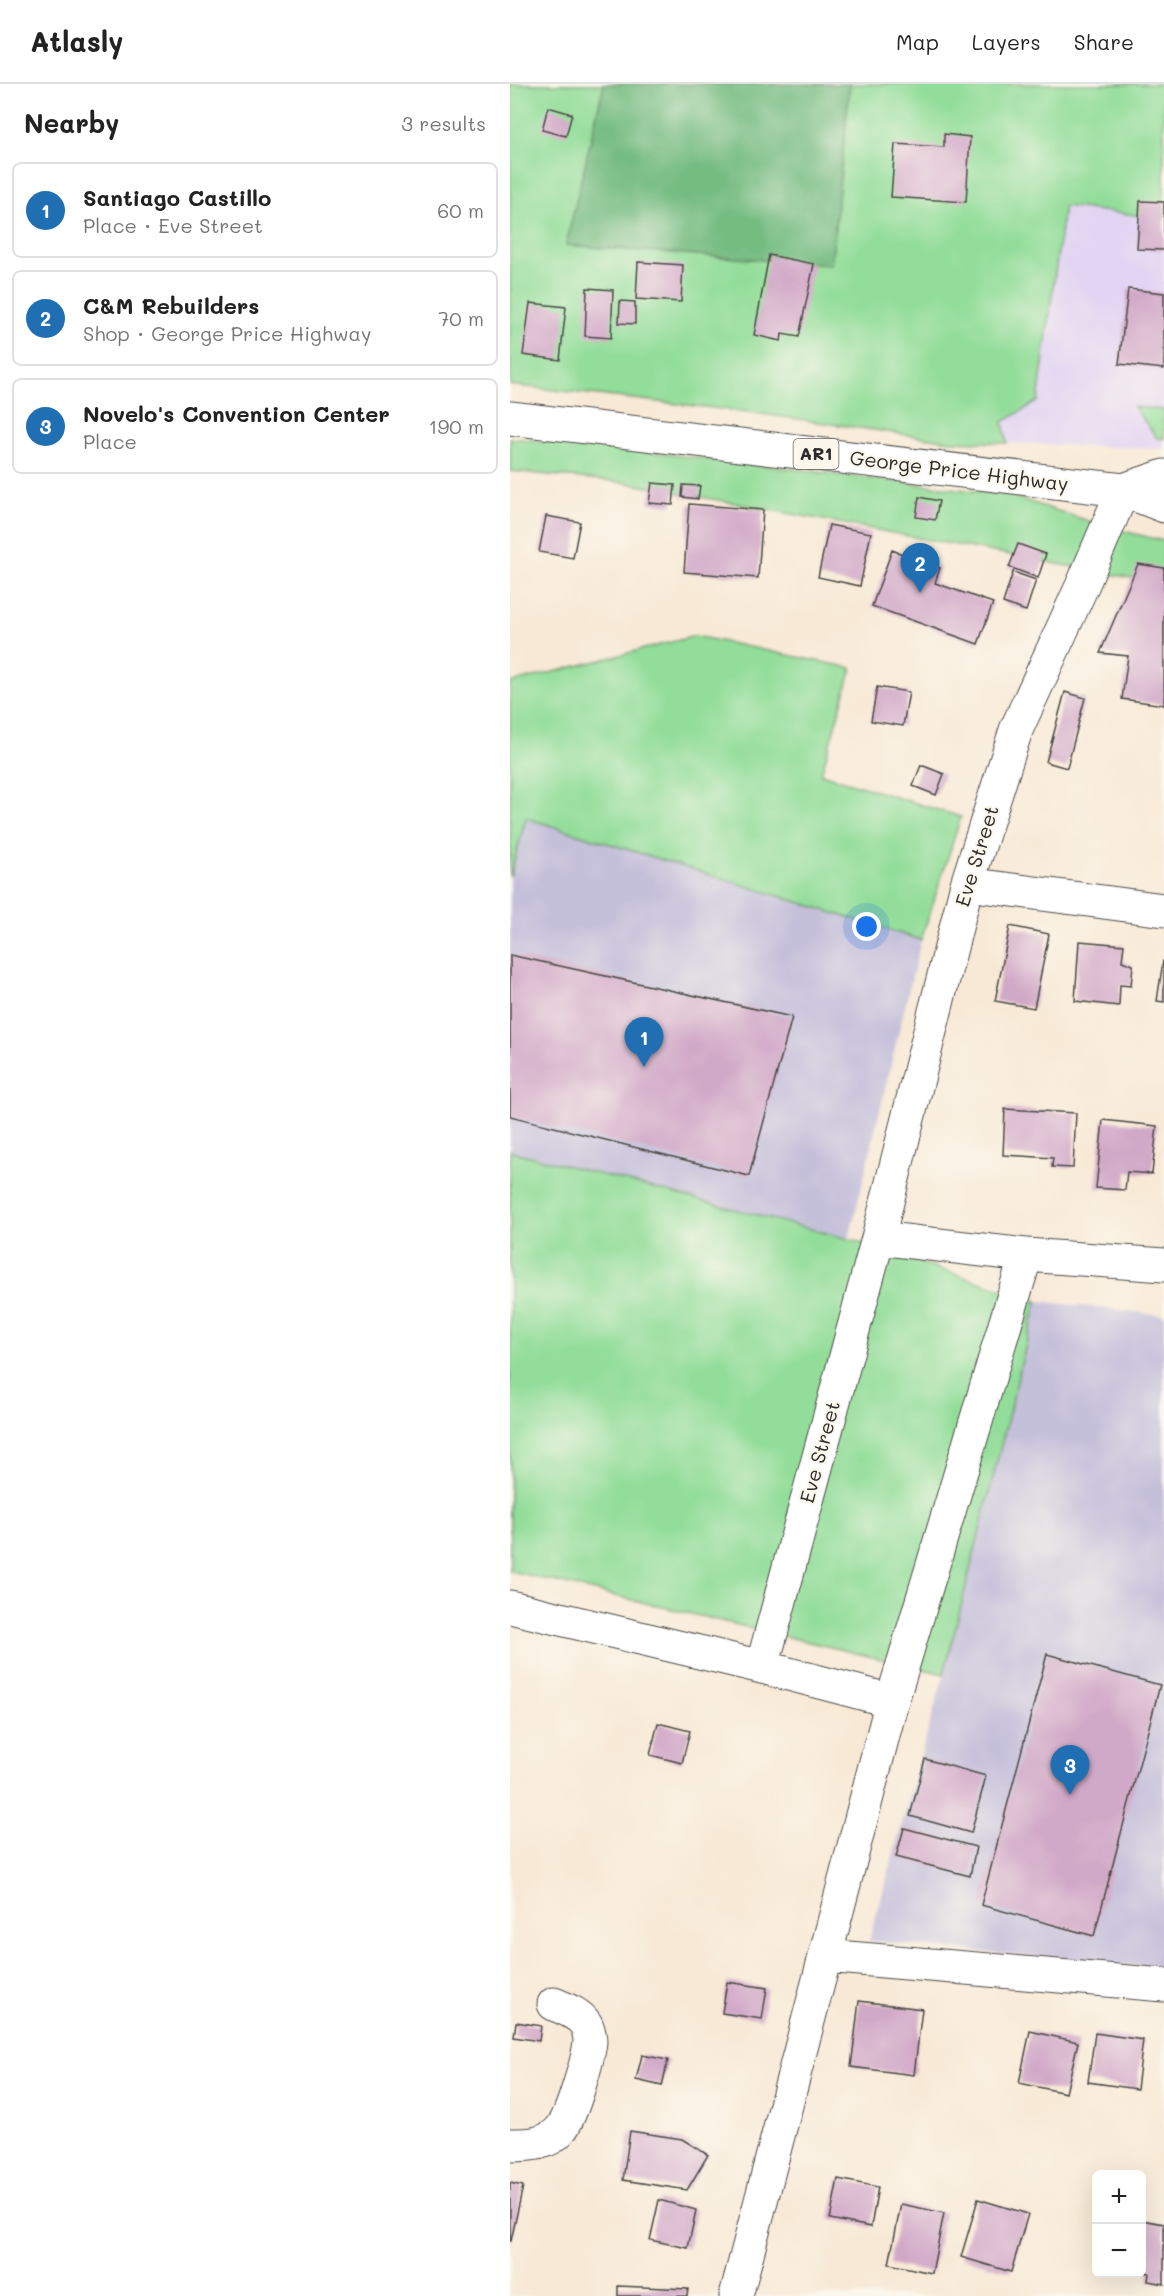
<!DOCTYPE html>
<html lang="en">
<head>
<meta charset="utf-8">
<style>
	:root { --surface:#fff; --page:#f6f6f6; --text:#222; --muted:#767676; --line:#e0e0e0; --accent:#1f6fb2 }
	body { margin:0; font-family:Mali,sans-serif; background:var(--page); color:var(--text) }
	.controls { position:absolute; right:18px; bottom:18px; display:grid; overflow:hidden; border-radius:9px; box-shadow:0 6px 24px #0002 }
	.controls button { width:54px; height:54px; display:grid; place-items:center; padding:0; border:0; border-bottom:2px solid var(--line); background:var(--surface); color:var(--text); font:30px sans-serif }
	.you { position:absolute; left:357px; top:843px; width:21px; height:21px; margin:-15px; border:4px solid #fff; border-radius:50%; background:#1a73e8; box-shadow:0 0 0 9px #1a73e833 }
	.badge { display:grid; place-items:center; width:39px; height:39px; border-radius:50%; background:var(--accent); color:#fff; font-size:20px; font-weight:700 }
	.pin { position:absolute; translate:-50% -50px; filter:drop-shadow(0 2px 3px #0008) }
	.pin::after { content:''; position:absolute; top:32px; width:21px; height:18px; background:inherit; clip-path:polygon(0 0,100% 0,50% 100%) }
	.list { margin:0; padding:0; list-style:none }
	h2 { display:flex; justify-content:space-between; align-items:center; height:78px; margin:0; padding:0 24px; font-size:26px }
	h2 small { font-size:20px; font-weight:400; color:var(--muted) }
	.list li { display:grid; grid-template-columns:39px 1fr auto; gap:18px; align-items:center; box-sizing:border-box; height:96px; margin:0 12px 12px; padding:0 12px; border:2px solid var(--line); border-radius:9px }
	.list b { display:block; font-size:22px; white-space:nowrap }
	.list p { margin:0; font-size:20px; white-space:nowrap; color:var(--muted) }
	.list em { font-size:20px; font-style:normal; color:var(--muted) }
	.map { position:relative; flex:none; width:654px; height:2212px; overflow:hidden }
	header { display:flex; align-items:center; gap:36px; box-sizing:border-box; height:84px; padding:0 30px; background:var(--surface); border-bottom:2px solid var(--line) }
	header strong { font-size:28px }
	nav { display:flex; gap:33px; margin-inline-start:auto; font-size:21px }
	main { display:flex }
	aside { flex:1; background:var(--surface) }
	.map>svg:first-child { display:block }
	.built { fill:#e2d4f3 }
	.industrial { fill:#c5c0da }
	.green { fill:#92dd99; stroke:#5e8462; stroke-width:1.5 }
	.forest { fill:#75bc81; stroke:#507456; stroke-width:1.5 }
	.building { fill:#d1a9c8 }
	.lines { fill:none; stroke-linecap:round; stroke-linejoin:round }
	.minor-casing { stroke:#4a4845; stroke-width:35 }
	.highway-casing { stroke:#4a4845; stroke-width:35 }
	.minor { stroke:#fff; stroke-width:33 }
	.highway { stroke:#fff; stroke-width:33 }
	.labels { text-anchor:middle; stroke-width:4.5; stroke-linejoin:round; paint-order:stroke }
	.shield { fill:#fbf7ec; stroke:#696865; stroke-width:1.5 }
	.shield-label { font-size:18px; font-weight:bold; fill:#2b2b2b }
	.street-label { font-size:20px; fill:#2b2b2b; stroke:#fbf7ec }
</style>
</head>
<body>
<header>
<strong>Atlasly</strong>
<nav><a>Map</a><a>Layers</a><a>Share</a></nav>
</header>
<main>
<aside>
<h2>Nearby<small>3 results</small></h2>
<ul class="list">
<li><span class="badge">1</span><div><b>Santiago Castillo</b><p>Place · Eve Street</p></div><em>60 m</em></li>
<li><span class="badge">2</span><div><b>C&amp;M Rebuilders</b><p>Shop · George Price Highway</p></div><em>70 m</em></li>
<li><span class="badge">3</span><div><b>Novelo's Convention Center</b><p>Place</p></div><em>190 m</em></li>
</ul>
</aside>
<div class="map">
<svg width="654" height="2212" viewBox="0 0 654 2212">
	<rect width="100%" height="100%" fill="#fbf7ec"/>
	<filter id="ink" filterUnits="userSpaceOnUse"><feTurbulence type="fractalNoise" baseFrequency=".0167" numOctaves="2"/><feDisplacementMap in="SourceGraphic" scale="12" xChannelSelector="R" yChannelSelector="G"/><feConvolveMatrix kernelMatrix="1 2 1 2 8 2 1 2 1" color-interpolation-filters="sRGB"/></filter>
	<filter id="wash" filterUnits="userSpaceOnUse"><feTurbulence type="fractalNoise" baseFrequency=".008" numOctaves="4" result="noise"/><feDisplacementMap in="SourceGraphic" scale="24" xChannelSelector="R" yChannelSelector="G"/><feGaussianBlur stdDeviation="1.35" result="paint"/><feColorMatrix in="noise" values="0 0 0 0 0 0 0 0 0 0 0 0 0 0 0 0 0 1.4 0 .05"/><feComposite in="paint" operator="in"/></filter>
	<g filter="url(#wash)">
		<rect width="100%" height="100%" fill="#f8e9d6"/>
		<path class="built" d="M554,122L654,135V365L497,359L493,338L528,317Z"/>
		<path class="industrial" d="M16,734L411,856L339,1155L0,1067V792Z
			M527,1217L654,1231V1876L652,1885L359,1857L434,1590Z"/>
		<path class="green" d="M0,0H94L56,161L321,181L340,0H654V135L554,122L528,317L493,338L497,359L441,357L238,328L0,301Z
			M624,323L654,326V355L647,354Z
			M0,354L115,365L499,411L597,443L654,457V500L111,398L0,387Z
			M185,552L342,584L311,690L451,733L411,856L16,734L0,792V599Z
			M0,1067L339,1155L527,1217L434,1590L0,1487Z"/>
		<path class="forest" d="M94,0H340L321,181L56,161Z"/>
		<g id="blocks">
			<path class="building" d="M38,23L62,30L56,52L32,46Z
				M434,50L460,53L456,118L381,113L385,60L434,63Z
				M630,117L654,118V166L627,165Z
				M259,171L304,180L289,253L272,250L271,257L244,251Z
				M128,178L173,181L171,218L126,215Z
				M77,204L103,206L101,254L75,252Z
				M618,205L654,209V285L609,280Z
				M110,217L125,218V240L109,239Z
				M20,219L56,223L50,276L13,271Z
				M142,399L165,401L163,421L139,419Z
				M173,401L190,402L188,415L172,413Z
				M409,413L429,417L425,436L406,433Z
				M179,420L253,426L248,494L174,488Z
				M36,432L70,438L63,474L29,468Z
				M319,441L361,449L350,502L308,493Z
				M508,460L536,470L528,494L499,483Z
				M382,466L430,484L425,499L483,519L468,560L362,522Z
				M628,480L654,484V621L612,615L618,572L590,569Z
				M503,488L526,496L516,527L493,519Z
				M367,603L399,608L393,642L361,637Z
				M555,608L575,614L557,684L536,678Z
				M411,681L434,690L426,711L403,702Z
				M500,842L539,850L524,924L485,917Z
				M569,857L614,861L612,877L623,881L621,902L610,901L609,922L565,917Z
				M0,871L282,933L239,1092L0,1032Z
				M653,877H654V918L647,917Z
				M495,1025L566,1029L563,1084L542,1083L543,1074L493,1071Z
				M593,1036L647,1042L642,1090L617,1088L615,1106L586,1104Z
				M537,1570L650,1601L584,1852L471,1821Z
				M148,1639L180,1647L172,1679L140,1671Z
				M415,1675L476,1692L461,1749L400,1732Z
				M394,1744L466,1763L460,1792L386,1773Z
				M217,1898L257,1904L252,1935L212,1929Z
				M349,1917L412,1925L404,1991L341,1983Z
				M6,1938L31,1942L29,1957L4,1953Z
				M520,1947L568,1958L556,2009L509,1999Z
				M585,1949L633,1956L627,2005L578,1998Z
				M132,1971L158,1976L152,2002L126,1996Z
				M120,2047L172,2055L198,2071L177,2106L113,2096Z
				M328,2095L368,2103L361,2143L320,2135Z
				M0,2099L13,2102L1,2157H0Z
				M468,2115L518,2130L501,2188L451,2173Z
				M149,2116L186,2126L178,2164L140,2156Z
				M391,2120L434,2129L422,2189L379,2180Z
				M632,2136L654,2140V2200L638,2197L639,2189L632,2188Z
				M108,2202L178,2205L177,2212H108Z"/>
		</g>
	</g>
	<g filter="url(#ink)">
		<use href="#blocks" fill-opacity="0" stroke="#4a4845" stroke-width="1.5"/>
		<g class="lines">
			<defs>
				<path id="minor" d="M457,800L654,826
					M368,1154L516,1171L654,1181
					M0,1523L252,1583L382,1617
					M252,1583L368,1154L457,800L506,646L573,500L613,406
					M315,1872L654,1901
					M0,2061C19,2061 38,2061 51,2045C61,2034 79,1973 80,1957C80,1952 78,1943 75,1939C68,1929 55,1925 44,1920
					M226,2212L382,1617L516,1171"/>
				<path id="highway" d="M0,334L613,406L654,422
					M613,406L654,392"/>
			</defs>
			<use href="#minor" class="minor-casing"/>
			<use href="#highway" class="highway-casing"/>
			<use href="#minor" class="minor"/>
			<use href="#highway" class="highway"/>
		</g>
	</g>
	<g class="labels">
		<rect class="shield" x="283.5" y="355" width="45" height="30" rx="4.5"/>
		<g class="shield-label">
			<text x="306" y="376">AR1</text>
		</g>
		<g class="street-label">
			<text transform="translate(449 387) rotate(7)" y="7">George Price Highway</text>
			<text transform="translate(467 772) rotate(-73)" y="7">Eve Street</text>
			<text transform="translate(310 1368) rotate(-75)" y="7">Eve Street</text>
		</g>
	</g>
</svg>
<div class="controls">
<button>+</button>
<button>−</button>
</div>
<div class="you"></div>
<div class="pin badge" style="left:134px;top:983px">1</div>
<div class="pin badge" style="left:410px;top:509px">2</div>
<div class="pin badge" style="left:560px;top:1711px">3</div>
</div>
</main>
</body>
</html>
